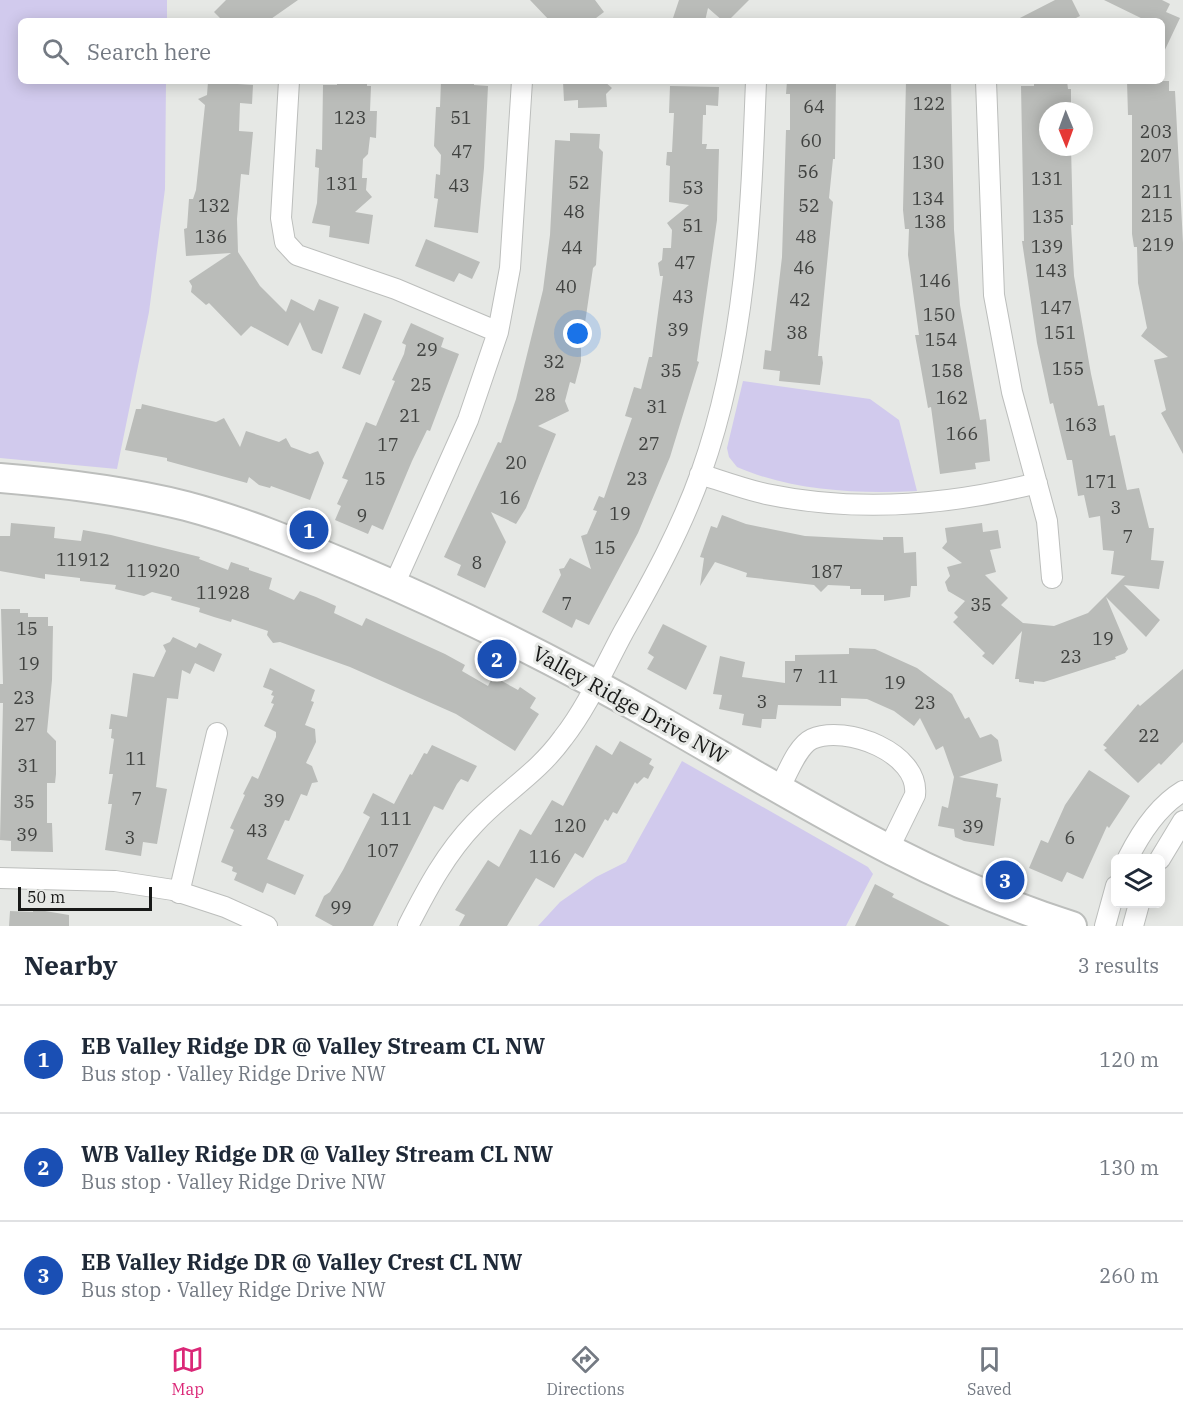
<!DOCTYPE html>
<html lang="en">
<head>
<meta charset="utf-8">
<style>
	:root { --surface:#fff; --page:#f2f2f3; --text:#1f2937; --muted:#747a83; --line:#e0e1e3; --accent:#db2777 }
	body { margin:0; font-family:"IBM Plex Serif",serif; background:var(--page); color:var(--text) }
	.controls { position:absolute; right:18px; bottom:18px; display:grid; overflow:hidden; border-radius:9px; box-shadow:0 3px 15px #0003 }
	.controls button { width:54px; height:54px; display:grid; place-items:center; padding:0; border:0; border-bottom:2px solid var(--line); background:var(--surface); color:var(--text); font:30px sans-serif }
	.compass { position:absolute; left:1039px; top:102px; width:54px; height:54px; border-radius:50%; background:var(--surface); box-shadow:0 3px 15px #0003; rotate:179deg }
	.scale { position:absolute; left:18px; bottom:15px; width:134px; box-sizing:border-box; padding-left:6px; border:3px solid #181918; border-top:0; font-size:16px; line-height:21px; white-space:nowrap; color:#181918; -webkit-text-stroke:4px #e6e8e5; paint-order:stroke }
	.you { position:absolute; left:578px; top:334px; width:21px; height:21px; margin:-15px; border:4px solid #fff; border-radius:50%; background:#1a73e8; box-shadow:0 0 0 9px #1a73e833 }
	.badge { display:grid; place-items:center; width:39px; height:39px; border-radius:50%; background:var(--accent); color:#fff; font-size:20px; font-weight:700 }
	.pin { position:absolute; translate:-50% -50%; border:3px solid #fff; box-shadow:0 2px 6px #0006 }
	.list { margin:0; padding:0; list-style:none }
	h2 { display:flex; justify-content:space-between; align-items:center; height:78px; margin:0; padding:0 24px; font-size:26px }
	h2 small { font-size:20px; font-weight:400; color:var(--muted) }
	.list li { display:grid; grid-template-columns:39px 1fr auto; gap:18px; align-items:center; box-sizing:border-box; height:108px; padding:0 24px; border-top:2px solid var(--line) }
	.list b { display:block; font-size:22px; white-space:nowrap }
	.list p { margin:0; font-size:20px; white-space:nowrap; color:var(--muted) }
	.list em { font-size:20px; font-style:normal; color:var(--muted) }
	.icon { flex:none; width:33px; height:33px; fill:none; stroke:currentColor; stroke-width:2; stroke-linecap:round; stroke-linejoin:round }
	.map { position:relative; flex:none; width:1183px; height:926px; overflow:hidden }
	.search { position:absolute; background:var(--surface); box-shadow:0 3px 15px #0003; left:18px; right:18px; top:18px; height:66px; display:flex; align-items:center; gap:15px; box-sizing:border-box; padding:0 21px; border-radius:9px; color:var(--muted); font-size:22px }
	.sheet { height:402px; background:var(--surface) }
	nav { display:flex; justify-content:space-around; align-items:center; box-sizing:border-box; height:84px; border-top:2px solid var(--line); background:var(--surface); font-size:16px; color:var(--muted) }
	nav a { display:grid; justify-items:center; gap:3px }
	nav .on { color:var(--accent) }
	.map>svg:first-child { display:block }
	.green { fill:#d1caed }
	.building { fill:#babcb9 }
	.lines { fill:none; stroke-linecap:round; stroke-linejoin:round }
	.street-casing { stroke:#bcbebc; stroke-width:22 }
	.secondary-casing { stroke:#bcbebc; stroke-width:32 }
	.street { stroke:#fff; stroke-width:20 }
	.secondary { stroke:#fff; stroke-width:28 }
	.labels { text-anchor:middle; stroke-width:6; stroke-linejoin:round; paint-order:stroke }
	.number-label { font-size:18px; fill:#404240 }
	.street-label { font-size:21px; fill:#181918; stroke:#e6e8e5 }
</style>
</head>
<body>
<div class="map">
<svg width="1183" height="926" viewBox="0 0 1183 926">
	<rect width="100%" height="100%" fill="#e6e8e5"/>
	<path class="green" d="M0,0H167V21H21V81H166L165,189L149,312L117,469L0,458Z
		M743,381L870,399L899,420L917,491C858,494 792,491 737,467L729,457L727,448Z
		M682,761L868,867L873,874L846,926H538L560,902L596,877L626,862Z"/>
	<path class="building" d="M226,0H298L268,21H223L214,12Z
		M530,0H595L604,12L592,21H550Z
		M679,0H749L728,21H723L708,8L705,21H672Z
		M1055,0H1072L1080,16L1070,21H1014Z
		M1104,0H1162L1170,4L1166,12L1180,18L1162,56V20L1147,21Z
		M341,81H367V86H371L370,111H377L376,138L370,137L368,154L363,159L362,178H367L366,190L372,197L355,212L373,215L369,244L329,237L330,226L312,223L317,203L319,168L315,167L316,149L322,150L323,85H337V82Z
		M441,81H470L474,82V85L488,86L484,168L478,233L434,227L438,199L434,198L436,174L440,175L441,155L434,146L436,107H440Z
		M604,81L612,88L606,94L607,107L578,108V100L564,101L563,82Z
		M787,81H832L836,83L835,159H833L829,198L833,202L818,356H822L823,363L820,385L779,381L780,371L763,369L765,350L771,351L782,257L786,130H790V94H786Z
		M906,81H951L954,230L960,305L980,420L986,419L988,438L990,461L975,463L976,469L940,474L931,407L928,408L915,335H919L908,255L909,229H905L903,210Z
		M1034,81H1067L1068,89H1071V104H1066V111H1048V147H1071L1073,225H1071L1074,276L1091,374L1098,406L1104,405L1110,436L1115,435L1127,490L1139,488L1149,528H1154L1151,560L1164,561L1159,589L1124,585L1160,620L1146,637L1106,597L1128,649L1125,653L1115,657L1116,659L1044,682L1034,681V684L1019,682V679H1015L1022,631L993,665L982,656L985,653L953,622L958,617L954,613L965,601L948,591L945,582L950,576L947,567L962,563L942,548L947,542L945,528L982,523L983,532L998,530L1001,548L990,550L996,572L985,575L1008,598L1001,605L1023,623L1054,626L1088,613L1125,576L1111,574L1114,551L1103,550L1100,516L1089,518L1084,495L1078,496L1072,460H1067L1053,403L1050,404L1037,343L1022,241H1024L1021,86H1034Z
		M1127,81H1169V91H1175L1183,243V454L1161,413L1166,410L1154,360L1168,357L1141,336L1147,328L1138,283L1137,247H1134L1132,234V115H1128Z
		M208,82L253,85L252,104L240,103L239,131L253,132L249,175L241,174L237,219L238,252L260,286L286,312L291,299L314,311L319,299L339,307L322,354L312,350L300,322L288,346L251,326L241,336L209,303L206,305L191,292L192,286L189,281L231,253L186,256L184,229L187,228L189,199H193L196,190L205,105L198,99L207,95Z
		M670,86L719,87L718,106L706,105V115H703L702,144H707L706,149H719L717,220L697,361L699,362L670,457L638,533L589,625L576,619L572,628L542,612L561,575L559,569L564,568L570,558L591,569L581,536L587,534L597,511L593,510L599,496L604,498L632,418L625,416L634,387L641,389L649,357H652L663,276H660L658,263L662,260L663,248H671L672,230L667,223L689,205L669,202L670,166L666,165L667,152H672L674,113H669Z
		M570,133L600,134L599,148L603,152L596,265L593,268L584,330L587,335L581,347V361L575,384L570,382L565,401L569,411L538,426L556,434L526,508L516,524L491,512L506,542L485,588L457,575L461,565L444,557L498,442L501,443L516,399L543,290L550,235L555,140L570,141Z
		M426,239L480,262L472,279L459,273L454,282L415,266Z
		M364,313L382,321L360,375L342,368Z
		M411,323L444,338L441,347L459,354L430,431L427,430L412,461L383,530L372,525L368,534L335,520L341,506L337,504L348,480L342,478L366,422L376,426L395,381L392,380L404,354L406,345L402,343Z
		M142,404L216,422L224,418L240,447L246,431L279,442L286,438L291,447L310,454L318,451L324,463L310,500L271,486L270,488L259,485L249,477L247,483L167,461V458L125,450L136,409H141Z
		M722,515L746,524L805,536L883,540V537H903L904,553L916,552L917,586H911L910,597L884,601V595H861V589H850V586L828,585L821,592L814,585L746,577L747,573L715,562L700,586L704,558L700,557L711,526L717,528Z
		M11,523L55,527L54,538L81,541L83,530L111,535L200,557L199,559L228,570L231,562L249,568V570L272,578L269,589L294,600L300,591L316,597L336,606L334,613L362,626L366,618L445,654L465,665L462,671L488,686L493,676L518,690L520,687L536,698L530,708L539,714L515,751L456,714L350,667L280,642L273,643L267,635L268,631L232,619L231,622L214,617L199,612L200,608L171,600L172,597L152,592L144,596L115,589L116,585L80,581V578L45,574V579L0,571V536H10Z
		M1,609H20V613H28V617H48V626H53L52,680L47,732L56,741V774L55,783H47V823H52L53,852L11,851V841L0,840L3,703H0V684H3Z
		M663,624L707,646L686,690L647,669L654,657L648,653Z
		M173,637L196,648L199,643L222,654L214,672L195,663L190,674L182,670L178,699L167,698L156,787L167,789L157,844L143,842L141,856L105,850L112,804H108L113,774H109L114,739L111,738L112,729H109L111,714L127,717L133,673L154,677L166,651L163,645L170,642Z
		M849,648L875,649L917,668L952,694L965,719L969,717L980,738L991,734L998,740L1002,761L959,777L998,784L996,797L1001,798L994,846L964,841L955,837L954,829L938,826L942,806L948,808L954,777L943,746L936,750L920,718L914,726L894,711L867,699L841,698V706L778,705L776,719H762L761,728L742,725L744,714L719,709L722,695L713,694L720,656L745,662L742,677L785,683V661H795V655L849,654Z
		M270,668L315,690L311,701L314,702L305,725L315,729L316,742L306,763L312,766L318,782L312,783L307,796L301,794L289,821L285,820L267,859L304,875L295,895L267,883L263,893L234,880L237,873L232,871L233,867L221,862L234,830L230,828L245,795L243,794L252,776L258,779L276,737V732L264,726L274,704L271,703L274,696L271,695L273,691L263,687Z
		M1183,669V742L1161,765L1159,763L1138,783L1104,750L1107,748L1103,745L1138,704L1140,706Z
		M620,741L652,759L649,764L654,767L648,779L644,777L637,784L635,782L617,814L613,812L608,821L605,819L583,858L575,853L554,888L536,878L507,926H459L465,915L455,910L488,860L499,867L520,829L531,835L552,800L563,806L596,745L612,755Z
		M432,745L477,766L468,782L461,779L457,784L443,810L434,806L373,926H333L315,916L324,896L330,892L343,870L370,817L363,813L373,793L394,804L410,774L412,775L424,753L427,754Z
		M1089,770L1130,796L1109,828L1107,826L1083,879L1067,872L1062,882L1029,868L1041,840L1048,843L1065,805Z
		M875,884L894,894L892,897L950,926H855Z
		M33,909L69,915V926H9L10,911L33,912Z"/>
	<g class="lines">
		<defs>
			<path id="street" d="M289,81L281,218L285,242L297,255L396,289L498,332
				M986,81L994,295L1012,392L1047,521L1052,578
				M700,474C722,481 744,489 766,494C857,513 947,506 1037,483
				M394,585L468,420L498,332L510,268L522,81
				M779,789C787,775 797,746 812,739C846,724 920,753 915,795L888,850
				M1128,858C1141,832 1158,806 1183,791
				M1160,859L1183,821
				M0,878L115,881L173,890L225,907L267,926
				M179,893L217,733
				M408,926C427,889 446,853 475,823C504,792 537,774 563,738C588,706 605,666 624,631C653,580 681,529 701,473C746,347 751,214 756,81
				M1105,926L1116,886
				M1133,926L1139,904"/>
			<path id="secondary" d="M0,478C62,483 126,491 186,506C243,521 297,544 352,567C458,612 562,664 663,722C796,798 925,880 1072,926"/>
		</defs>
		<use href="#street" class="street-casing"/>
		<use href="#secondary" class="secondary-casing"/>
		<use href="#street" class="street"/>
		<use href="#secondary" class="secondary"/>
	</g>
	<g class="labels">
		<g class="number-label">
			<text x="929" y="110">122</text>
			<text x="814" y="113">64</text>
			<text x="350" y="124">123</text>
			<text x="461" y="124">51</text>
			<text x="1156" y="138">203</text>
			<text x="811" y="147">60</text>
			<text x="462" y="158">47</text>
			<text x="1156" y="162">207</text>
			<text x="928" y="169">130</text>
			<text x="808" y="178">56</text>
			<text x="1047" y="185">131</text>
			<text x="579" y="189">52</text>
			<text x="342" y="190">131</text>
			<text x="459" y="192">43</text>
			<text x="693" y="194">53</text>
			<text x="1157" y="198">211</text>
			<text x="928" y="205">134</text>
			<text x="214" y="212">132</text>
			<text x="809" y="212">52</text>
			<text x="574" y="218">48</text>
			<text x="1157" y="222">215</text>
			<text x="1048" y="223">135</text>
			<text x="930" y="228">138</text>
			<text x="693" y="232">51</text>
			<text x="211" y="243">136</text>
			<text x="806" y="243">48</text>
			<text x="1158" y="251">219</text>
			<text x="1047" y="253">139</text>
			<text x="572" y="254">44</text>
			<text x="685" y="269">47</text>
			<text x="804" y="274">46</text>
			<text x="1051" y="277">143</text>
			<text x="935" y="287">146</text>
			<text x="566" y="293">40</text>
			<text x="683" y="303">43</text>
			<text x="800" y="306">42</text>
			<text x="1056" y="314">147</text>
			<text x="939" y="321">150</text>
			<text x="678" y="336">39</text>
			<text x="797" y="339">38</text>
			<text x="1060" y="339">151</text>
			<text x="941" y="346">154</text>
			<text x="427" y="356">29</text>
			<text x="554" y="368">32</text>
			<text x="1068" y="375">155</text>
			<text x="671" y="377">35</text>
			<text x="947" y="377">158</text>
			<text x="421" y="391">25</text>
			<text x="545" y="401">28</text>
			<text x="952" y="404">162</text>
			<text x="657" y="413">31</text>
			<text x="410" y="422">21</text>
			<text x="1081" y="431">163</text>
			<text x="962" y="440">166</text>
			<text x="649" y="450">27</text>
			<text x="388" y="451">17</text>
			<text x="516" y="469">20</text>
			<text x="375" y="485">15</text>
			<text x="637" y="485">23</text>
			<text x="1101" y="488">171</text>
			<text x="510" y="504">16</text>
			<text x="1116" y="514">3</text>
			<text x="620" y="520">19</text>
			<text x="362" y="522">9</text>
			<text x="1128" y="543">7</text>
			<text x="605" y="554">15</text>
			<text x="83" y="566">11912</text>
			<text x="477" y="569">8</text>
			<text x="153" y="577">11920</text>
			<text x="827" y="578">187</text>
			<text x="223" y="599">11928</text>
			<text x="567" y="610">7</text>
			<text x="981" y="611">35</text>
			<text x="27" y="635">15</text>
			<text x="1103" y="645">19</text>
			<text x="1071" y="663">23</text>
			<text x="29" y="670">19</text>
			<text x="798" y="682">7</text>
			<text x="828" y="683">11</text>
			<text x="895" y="689">19</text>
			<text x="24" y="704">23</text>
			<text x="762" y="708">3</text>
			<text x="925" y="709">23</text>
			<text x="25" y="731">27</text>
			<text x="1149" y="742">22</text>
			<text x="136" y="765">11</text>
			<text x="28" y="772">31</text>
			<text x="137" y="805">7</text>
			<text x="274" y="807">39</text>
			<text x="24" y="808">35</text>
			<text x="396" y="825">111</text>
			<text x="570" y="832">120</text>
			<text x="973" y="833">39</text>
			<text x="257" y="837">43</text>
			<text x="27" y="841">39</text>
			<text x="130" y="844">3</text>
			<text x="1070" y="844">6</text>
			<text x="383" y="857">107</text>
			<text x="545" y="863">116</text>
			<text x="341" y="914">99</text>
		</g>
		<g class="street-label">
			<text transform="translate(630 705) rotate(29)" y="7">Valley Ridge Drive NW</text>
		</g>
	</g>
</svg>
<div class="controls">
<button><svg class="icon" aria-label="layers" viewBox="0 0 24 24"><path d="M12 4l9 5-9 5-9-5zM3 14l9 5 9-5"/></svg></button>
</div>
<svg class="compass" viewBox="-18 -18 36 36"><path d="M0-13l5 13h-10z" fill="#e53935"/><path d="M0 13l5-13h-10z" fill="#747a83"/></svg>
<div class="scale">50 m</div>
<div class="you"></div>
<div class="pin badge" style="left:309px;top:530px;background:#1a4fb4">1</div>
<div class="pin badge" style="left:497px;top:659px;background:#1a4fb4">2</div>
<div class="pin badge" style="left:1005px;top:880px;background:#1a4fb4">3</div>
<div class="search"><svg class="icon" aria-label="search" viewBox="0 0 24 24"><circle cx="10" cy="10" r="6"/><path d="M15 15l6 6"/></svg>Search here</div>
</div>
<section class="sheet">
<h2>Nearby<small>3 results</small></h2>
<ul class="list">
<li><span class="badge" style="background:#1a4fb4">1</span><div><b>EB Valley Ridge DR @ Valley Stream CL NW</b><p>Bus stop · Valley Ridge Drive NW</p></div><em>120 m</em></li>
<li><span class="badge" style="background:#1a4fb4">2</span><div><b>WB Valley Ridge DR @ Valley Stream CL NW</b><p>Bus stop · Valley Ridge Drive NW</p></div><em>130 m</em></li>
<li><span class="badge" style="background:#1a4fb4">3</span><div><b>EB Valley Ridge DR @ Valley Crest CL NW</b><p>Bus stop · Valley Ridge Drive NW</p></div><em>260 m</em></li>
</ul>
</section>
<nav>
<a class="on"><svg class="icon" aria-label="map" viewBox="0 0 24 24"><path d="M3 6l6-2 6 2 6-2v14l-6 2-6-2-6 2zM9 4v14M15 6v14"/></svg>Map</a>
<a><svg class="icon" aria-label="directions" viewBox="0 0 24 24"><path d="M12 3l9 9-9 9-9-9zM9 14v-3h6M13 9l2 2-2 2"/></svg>Directions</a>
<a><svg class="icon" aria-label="saved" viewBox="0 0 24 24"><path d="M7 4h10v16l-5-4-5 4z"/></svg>Saved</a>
</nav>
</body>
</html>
